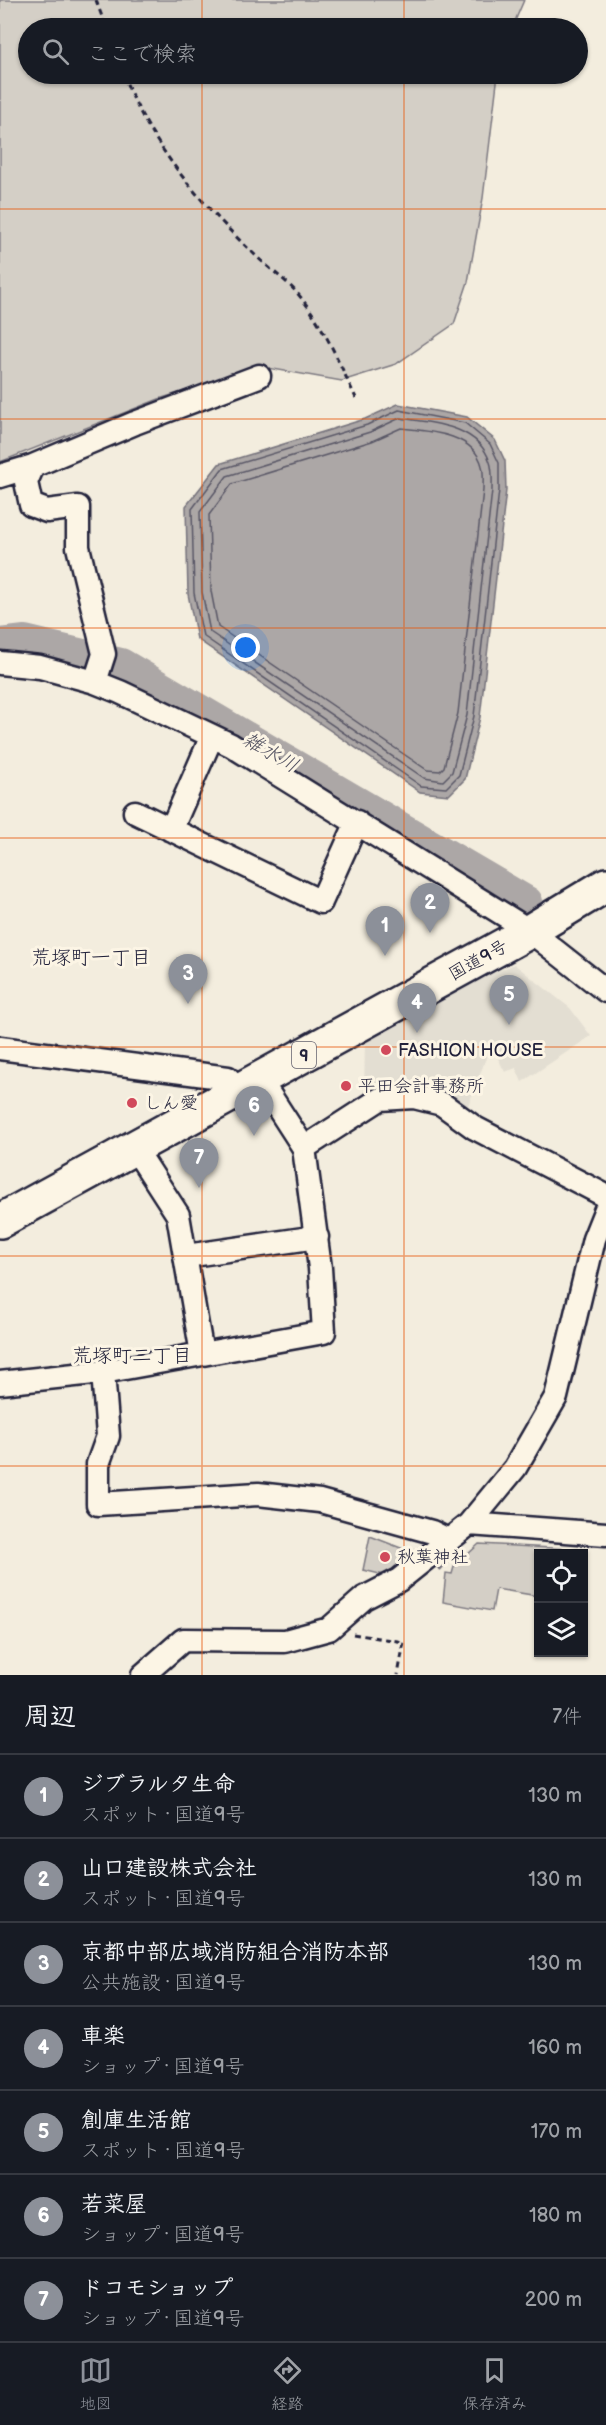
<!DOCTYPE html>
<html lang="ja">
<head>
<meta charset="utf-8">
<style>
	:root { --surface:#171b24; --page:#242831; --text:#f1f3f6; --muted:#9ea1a6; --line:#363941; --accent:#8c9099 }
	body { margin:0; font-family:"Balsamiq Sans","Klee One",sans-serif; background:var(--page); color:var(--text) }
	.controls { position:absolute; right:18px; bottom:18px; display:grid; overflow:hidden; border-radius:0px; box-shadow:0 2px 4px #0004 }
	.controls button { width:54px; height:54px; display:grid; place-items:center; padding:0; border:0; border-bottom:2px solid var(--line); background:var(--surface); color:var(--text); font:30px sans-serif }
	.you { position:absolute; left:246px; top:648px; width:21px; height:21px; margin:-15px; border:4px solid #fff; border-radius:50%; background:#1a73e8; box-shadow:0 0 0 9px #1a73e833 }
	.badge { display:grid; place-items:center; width:39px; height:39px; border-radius:50%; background:var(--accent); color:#fff; font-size:20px; font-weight:700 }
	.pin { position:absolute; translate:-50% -50px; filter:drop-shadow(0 2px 3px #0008) }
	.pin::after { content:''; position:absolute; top:32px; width:21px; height:18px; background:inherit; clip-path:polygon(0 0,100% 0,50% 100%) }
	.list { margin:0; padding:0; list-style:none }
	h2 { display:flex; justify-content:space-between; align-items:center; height:78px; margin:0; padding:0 24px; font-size:26px }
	h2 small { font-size:20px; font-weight:400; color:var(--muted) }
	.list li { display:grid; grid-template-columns:39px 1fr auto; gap:18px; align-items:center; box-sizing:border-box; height:84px; padding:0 24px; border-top:2px solid var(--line) }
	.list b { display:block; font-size:22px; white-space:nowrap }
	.list p { margin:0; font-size:20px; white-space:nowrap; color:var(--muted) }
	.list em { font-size:20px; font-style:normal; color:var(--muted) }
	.icon { flex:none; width:33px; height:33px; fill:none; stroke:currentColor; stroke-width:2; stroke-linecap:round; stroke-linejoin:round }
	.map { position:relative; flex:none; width:606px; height:1675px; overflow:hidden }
	.search { position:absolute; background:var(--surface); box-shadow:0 2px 4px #0004; left:18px; right:18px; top:18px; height:66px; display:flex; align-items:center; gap:15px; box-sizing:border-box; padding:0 21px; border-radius:33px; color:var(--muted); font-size:22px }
	.sheet { height:666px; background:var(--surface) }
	nav { display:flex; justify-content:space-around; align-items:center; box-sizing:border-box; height:84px; border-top:2px solid var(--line); background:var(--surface); font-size:16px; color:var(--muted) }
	nav a { display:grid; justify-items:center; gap:3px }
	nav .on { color:var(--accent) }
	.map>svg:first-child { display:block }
	.built { fill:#e3ded2 }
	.green { fill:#d4cfc6; stroke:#7b7880; stroke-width:1.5 }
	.water { fill:#aca7a6; stroke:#75727b; stroke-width:1.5 }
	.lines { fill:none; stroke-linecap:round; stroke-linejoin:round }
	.shore { stroke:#595766; stroke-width:1.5 }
	.stream { stroke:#75727b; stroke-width:5 }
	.river { stroke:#aca7a6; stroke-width:32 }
	.minor-casing { stroke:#22223b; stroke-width:27 }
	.highway-casing { stroke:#22223b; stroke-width:38 }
	.path { stroke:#22223b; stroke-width:3; stroke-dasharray:6 4.5; stroke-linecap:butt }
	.minor { stroke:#fcf5e5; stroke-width:22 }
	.highway { stroke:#fcf5e5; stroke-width:33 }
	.grid { fill:none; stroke:#e8590c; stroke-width:1.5; stroke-opacity:0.55 }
	.poi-dot { fill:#d1495b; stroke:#fcf5e5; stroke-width:2 }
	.labels { text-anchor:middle; stroke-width:6; stroke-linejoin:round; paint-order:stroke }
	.shield { fill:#fcf5e5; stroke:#63616e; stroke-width:1.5 }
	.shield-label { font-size:16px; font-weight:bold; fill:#22223b }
	.street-label { font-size:18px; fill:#22223b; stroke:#fcf5e5 }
	.poi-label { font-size:18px; fill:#22223b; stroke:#fcf5e5; text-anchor:start }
	.water-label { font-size:20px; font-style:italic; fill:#525160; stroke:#fcf5e5 }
	.neighbourhood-label { font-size:20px; fill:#22223b; stroke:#fcf5e5 }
</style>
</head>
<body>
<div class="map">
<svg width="606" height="1675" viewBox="0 0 606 1675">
	<rect width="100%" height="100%" fill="#f3edde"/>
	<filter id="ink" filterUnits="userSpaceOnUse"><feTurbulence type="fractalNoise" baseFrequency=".0167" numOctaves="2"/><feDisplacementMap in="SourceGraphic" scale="12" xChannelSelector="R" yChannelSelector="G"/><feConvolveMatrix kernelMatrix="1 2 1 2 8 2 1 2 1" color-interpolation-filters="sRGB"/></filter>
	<g filter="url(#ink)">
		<path class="built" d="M514,964L570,1008L591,1036L522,1082L516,1068L505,1072L491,1045L466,1111L364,1098L365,1037L442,997Z"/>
		<path class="green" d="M0,0H524L512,28H28V74H498L483,198L468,282L454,324L396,364L342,381L262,367L159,399L0,462Z
			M370,1536L406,1550L402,1565L388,1576L363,1570Z
			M479,1544L570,1549L569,1553L538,1554V1596L496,1589L492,1611L443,1602L446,1573L452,1574L454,1567Z"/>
		<path class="water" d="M398,404L467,417L495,440L505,461L506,490L480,717L465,779L449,795L420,792L197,639L188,594L186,506L219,464L365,419Z"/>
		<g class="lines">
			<path class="shore" d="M399,410L465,423L490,444L499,463V490L474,716L459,775L446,788L421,786L203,636L194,593L192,509L222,469L367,425Z
				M400,418C433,423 478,425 490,462C493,470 492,481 492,490L467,715L452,772L443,781L424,778L210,632L202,592L200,512L227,476L370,432Z
				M401,428C428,431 474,433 482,466C484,473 483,482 483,490L458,713L444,767L440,771L427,770L218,627L211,591L209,515L232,484L372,441Z"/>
			<path class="stream" d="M440,1568L460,1544"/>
			<path class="river" d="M0,644L25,641L121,664L527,902"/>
			<defs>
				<path id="minor" d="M33,466L26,482L31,505L47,511L78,507V547L104,654L95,682
					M0,476L33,466L135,423L259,376
					M0,663L40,667L95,682L120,692L231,745L530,931L606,991
					M135,812L321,902L357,822
					M171,830L212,736
					M0,1048L228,1078L238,1090
					M134,1147L178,1215L202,1354
					M304,1148L380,1099L414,1097L442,1104L475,1128L606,1196
					M186,1256L317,1237
					M103,1372L108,1436L98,1464V1504L258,1494L320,1501L432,1532L448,1540
					M0,1383L103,1372L324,1332L320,1268L304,1148L260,1080
					M469,1524L606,1534
					M143,1675L183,1640L285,1641L329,1629L364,1598L399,1580L469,1524L515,1468L556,1397L594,1239L606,1209"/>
				<path id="highway" d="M0,1221L530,931L606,885"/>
			</defs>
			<use href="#minor" class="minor-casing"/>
			<use href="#highway" class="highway-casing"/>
			<path class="path" d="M96,0L106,28
				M123,74C149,143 200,203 254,254C268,268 285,279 298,294C324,325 339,363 356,398
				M353,1634L404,1642L398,1675"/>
			<use href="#minor" class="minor"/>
			<use href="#highway" class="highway"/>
		</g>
	</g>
	<path class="grid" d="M202,0V28M404,0V28M202,74V1675M404,74V1675M0,209H606M0,419H606M0,628H606M0,838H606M0,1047H606M0,1256H606M0,1466H606"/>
	<g class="poi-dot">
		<circle cx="386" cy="1050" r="6"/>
		<circle cx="346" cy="1086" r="6"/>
		<circle cx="132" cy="1103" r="6"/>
		<circle cx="385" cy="1557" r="6"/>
	</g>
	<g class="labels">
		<rect class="shield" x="292" y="1042" width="24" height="26" rx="4.5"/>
		<g class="shield-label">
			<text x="304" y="1061">9</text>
		</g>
		<g class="street-label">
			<text transform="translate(478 960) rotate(-29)" y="6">国道9号</text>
		</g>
		<g class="poi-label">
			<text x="398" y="1056">FASHION HOUSE</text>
			<text x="358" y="1092">平田会計事務所</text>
			<text x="144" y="1109">しん愛</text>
			<text x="397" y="1563">秋葉神社</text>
		</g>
		<g class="water-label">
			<text transform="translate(271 752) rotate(30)" y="7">雑水川</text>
		</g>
		<g class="neighbourhood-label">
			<text x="91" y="964">荒塚町一丁目</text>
			<text x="132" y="1362">荒塚町二丁目</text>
		</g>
	</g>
</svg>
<div class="controls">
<button><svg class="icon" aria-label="locate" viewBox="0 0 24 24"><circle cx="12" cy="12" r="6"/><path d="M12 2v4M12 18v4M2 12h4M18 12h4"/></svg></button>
<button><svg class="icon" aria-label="layers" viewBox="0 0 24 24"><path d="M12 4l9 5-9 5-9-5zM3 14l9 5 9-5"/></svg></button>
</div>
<div class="you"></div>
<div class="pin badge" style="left:385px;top:956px">1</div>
<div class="pin badge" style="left:430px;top:933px">2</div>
<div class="pin badge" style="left:188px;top:1004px">3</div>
<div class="pin badge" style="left:417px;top:1033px">4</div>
<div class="pin badge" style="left:509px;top:1025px">5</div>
<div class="pin badge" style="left:254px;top:1136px">6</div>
<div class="pin badge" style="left:199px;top:1188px">7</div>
<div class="search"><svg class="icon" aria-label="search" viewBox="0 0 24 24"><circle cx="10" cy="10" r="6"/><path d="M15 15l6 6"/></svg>ここで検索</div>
</div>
<section class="sheet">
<h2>周辺<small>7件</small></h2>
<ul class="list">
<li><span class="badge">1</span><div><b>ジブラルタ生命</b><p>スポット · 国道9号</p></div><em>130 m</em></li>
<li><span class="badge">2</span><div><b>山口建設株式会社</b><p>スポット · 国道9号</p></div><em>130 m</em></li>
<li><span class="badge">3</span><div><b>京都中部広域消防組合消防本部</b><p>公共施設 · 国道9号</p></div><em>130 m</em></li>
<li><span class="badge">4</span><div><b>車楽</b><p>ショップ · 国道9号</p></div><em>160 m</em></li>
<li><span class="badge">5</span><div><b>創庫生活館</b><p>スポット · 国道9号</p></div><em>170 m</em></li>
<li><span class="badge">6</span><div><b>若菜屋</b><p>ショップ · 国道9号</p></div><em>180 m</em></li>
<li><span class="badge">7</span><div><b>ドコモショップ</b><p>ショップ · 国道9号</p></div><em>200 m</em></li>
</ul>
</section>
<nav>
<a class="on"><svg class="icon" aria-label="map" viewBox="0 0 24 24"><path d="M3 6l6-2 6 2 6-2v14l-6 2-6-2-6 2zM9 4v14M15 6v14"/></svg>地図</a>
<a><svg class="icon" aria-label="directions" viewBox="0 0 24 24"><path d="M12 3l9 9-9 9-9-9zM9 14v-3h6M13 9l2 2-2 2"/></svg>経路</a>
<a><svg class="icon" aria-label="saved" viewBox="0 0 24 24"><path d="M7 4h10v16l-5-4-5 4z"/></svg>保存済み</a>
</nav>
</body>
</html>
